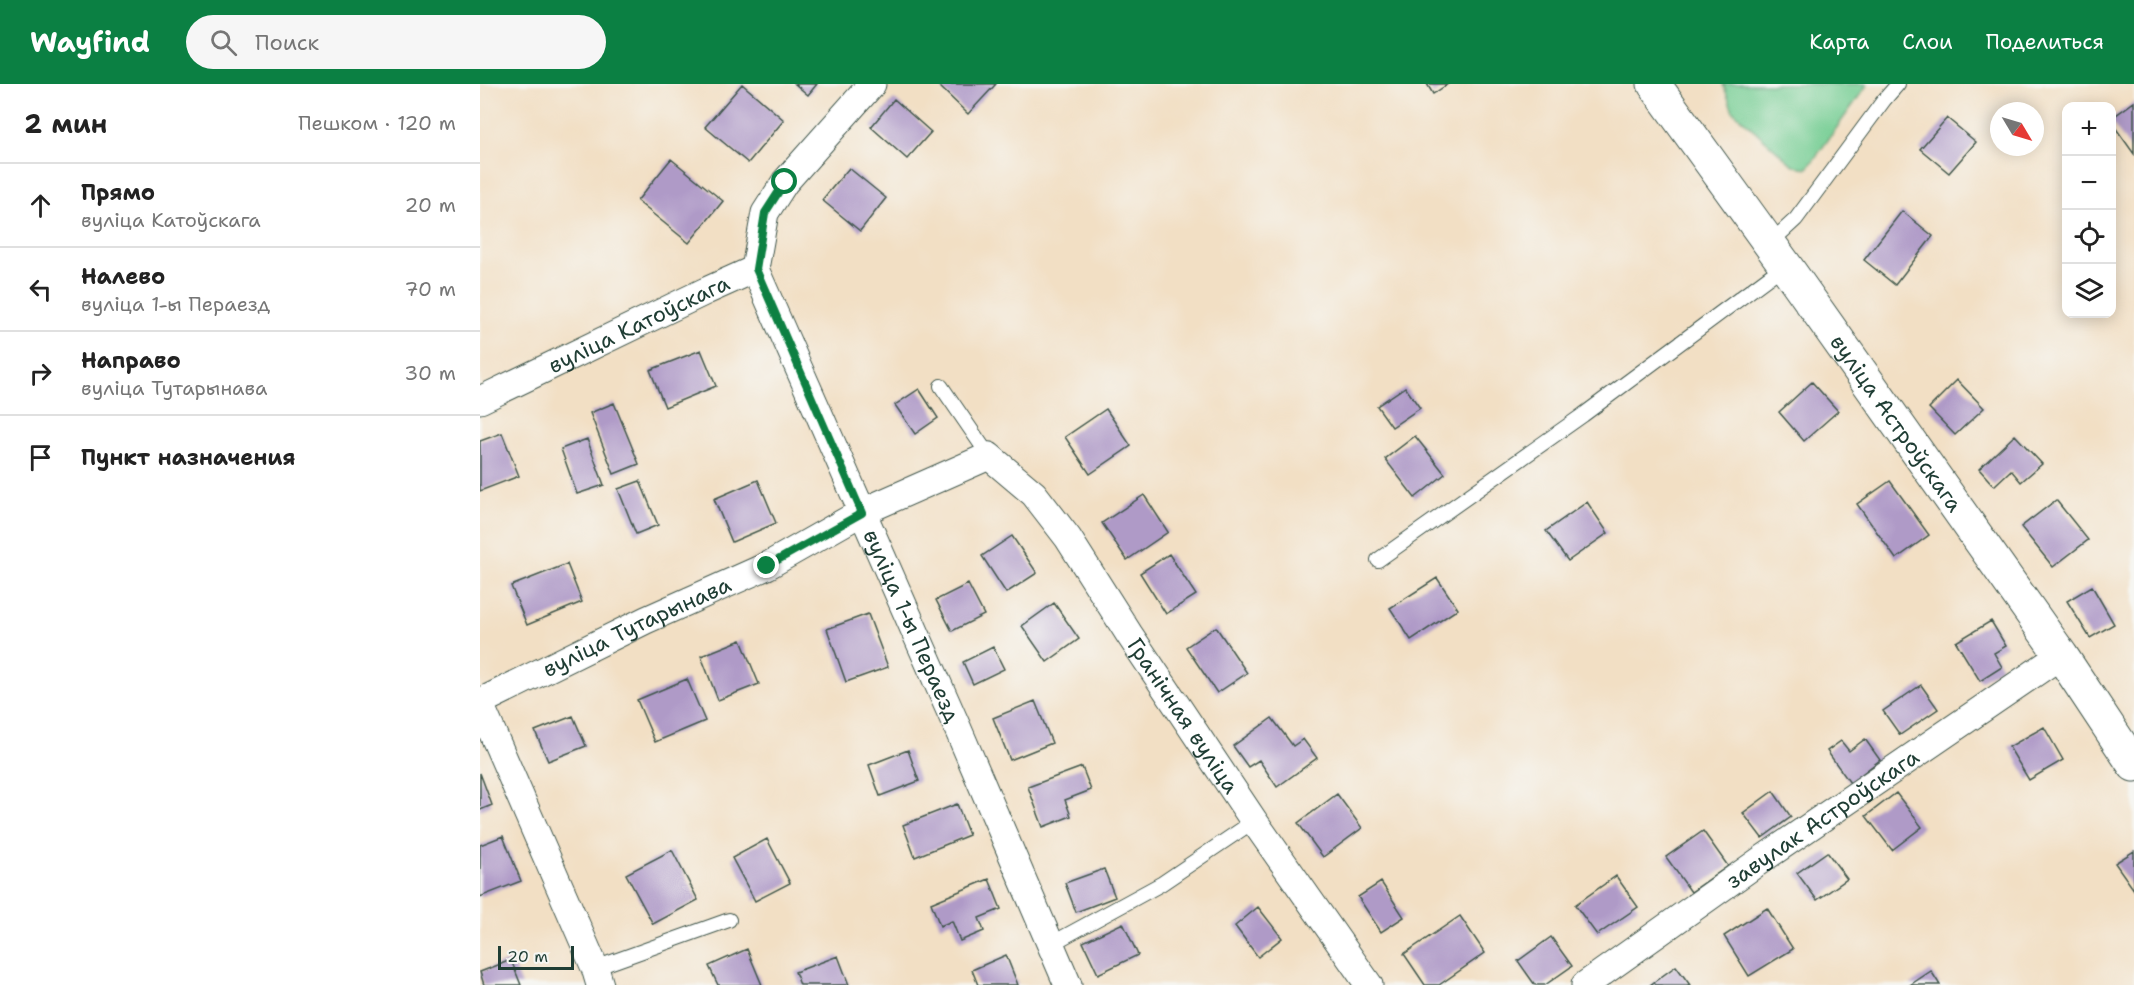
<!DOCTYPE html>
<html lang="ru">
<head>
<meta charset="utf-8">
<style>
	:root { --surface:#fff; --page:#f6f6f6; --text:#222; --muted:#767676; --line:#e0e0e0; --accent:#0b8043 }
	body { margin:0; font-family:"Shantell Sans",sans-serif; background:var(--page); color:var(--text) }
	.controls { position:absolute; right:18px; top:18px; display:grid; overflow:hidden; border-radius:12px; box-shadow:0 3px 15px #0003 }
	.controls button { width:54px; height:54px; display:grid; place-items:center; padding:0; border:0; border-bottom:2px solid var(--line); background:var(--surface); color:var(--text); font:30px sans-serif }
	.compass { position:absolute; left:1510px; top:18px; width:54px; height:54px; border-radius:50%; background:var(--surface); box-shadow:0 3px 15px #0003; rotate:128deg }
	.scale { position:absolute; left:18px; bottom:15px; width:76px; box-sizing:border-box; padding-left:6px; border:3px solid #1f3d34; border-top:0; font-size:16px; line-height:21px; white-space:nowrap; color:#1f3d34; -webkit-text-stroke:4px #f6f6f2; paint-order:stroke }
	.stop { position:absolute; width:18px; height:18px; margin:-14px; border:4px solid #0b8043; border-radius:50%; background:#fff }
	.stop.end { background:#0b8043; border-color:#fff; box-shadow:0 2px 6px #0008 }
	.list { margin:0; padding:0; list-style:none }
	h2 { display:flex; justify-content:space-between; align-items:center; height:78px; margin:0; padding:0 24px; font-size:26px }
	h2 small { font-size:20px; font-weight:400; color:var(--muted) }
	.list li { display:grid; grid-template-columns:39px 1fr auto; gap:18px; align-items:center; box-sizing:border-box; height:84px; padding:0 24px; border-top:2px solid var(--line) }
	.list b { display:block; font-size:22px; white-space:nowrap }
	.list p { margin:0; font-size:20px; white-space:nowrap; color:var(--muted) }
	.list em { font-size:20px; font-style:normal; color:var(--muted) }
	.icon { flex:none; width:33px; height:33px; fill:none; stroke:currentColor; stroke-width:2; stroke-linecap:round; stroke-linejoin:round }
	.map { position:relative; flex:none; width:1654px; height:901px; overflow:hidden }
	header { display:flex; align-items:center; gap:36px; box-sizing:border-box; height:84px; padding:0 30px; background:var(--accent); color:#fff }
	header strong { font-size:28px }
	nav { display:flex; gap:33px; margin-inline-start:auto; font-size:21px }
	.search { width:420px; height:54px; background:var(--page); display:flex; align-items:center; gap:15px; box-sizing:border-box; padding:0 21px; border-radius:33px; color:var(--muted); font-size:22px }
	main { display:flex }
	aside { flex:1; background:var(--surface) }
	.map>svg:first-child { display:block }
	.green { fill:#75cd93; stroke:#4a8564; stroke-width:1.5 }
	.building { fill:#af9ac7 }
	.lines { fill:none; stroke-linecap:round; stroke-linejoin:round }
	.lane-casing { stroke:#3f554a; stroke-width:16 }
	.street-casing { stroke:#3f554a; stroke-width:29 }
	.secondary-casing { stroke:#3f554a; stroke-width:35 }
	.lane { stroke:#fff; stroke-width:14 }
	.street { stroke:#fff; stroke-width:27 }
	.secondary { stroke:#fff; stroke-width:33 }
	.route { stroke:#0b8043; stroke-width:8 }
	.labels { text-anchor:middle; stroke-width:4.5; stroke-linejoin:round; paint-order:stroke }
	.street-label { font-size:22px; fill:#1f3d34; stroke:#f6f6f2 }
</style>
</head>
<body>
<header>
<strong>Wayfind</strong>
<div class="search"><svg class="icon" aria-label="search" viewBox="0 0 24 24"><circle cx="10" cy="10" r="6"/><path d="M15 15l6 6"/></svg>Поиск</div>
<nav><a>Карта</a><a>Слои</a><a>Поделиться</a></nav>
</header>
<main>
<aside>
<h2>2 мин<small>Пешком · 120 m</small></h2>
<ul class="list">
<li><svg class="icon" aria-label="ahead" viewBox="0 0 24 24"><path d="M12 20V5M6 11l6-6 6 6"/></svg><div><b>Прямо</b><p>вуліца Катоўскага</p></div><em>20 m</em></li>
<li><svg class="icon" aria-label="left" viewBox="0 0 24 24"><path d="M17 20v-9H6M10 6l-5 5 5 5"/></svg><div><b>Налево</b><p>вуліца 1-ы Пераезд</p></div><em>70 m</em></li>
<li><svg class="icon" aria-label="right" viewBox="0 0 24 24"><path d="M7 20v-9h11M14 6l5 5-5 5"/></svg><div><b>Направо</b><p>вуліца Тутарынава</p></div><em>30 m</em></li>
<li><svg class="icon" aria-label="arrive" viewBox="0 0 24 24"><path d="M6 21V4h12l-3 4 3 4H6"/></svg><div><b>Пункт назначения</b></div></li>
</ul>
</aside>
<div class="map">
<svg width="1654" height="901" viewBox="0 0 1654 901">
	<rect width="100%" height="100%" fill="#f6f6f2"/>
	<filter id="ink" filterUnits="userSpaceOnUse"><feTurbulence type="fractalNoise" baseFrequency=".0167" numOctaves="2"/><feDisplacementMap in="SourceGraphic" scale="12" xChannelSelector="R" yChannelSelector="G"/><feConvolveMatrix kernelMatrix="1 2 1 2 8 2 1 2 1" color-interpolation-filters="sRGB"/></filter>
	<filter id="wash" filterUnits="userSpaceOnUse"><feTurbulence type="fractalNoise" baseFrequency=".008" numOctaves="4" result="noise"/><feDisplacementMap in="SourceGraphic" scale="24" xChannelSelector="R" yChannelSelector="G"/><feGaussianBlur stdDeviation="1.35" result="paint"/><feColorMatrix in="noise" values="0 0 0 0 0 0 0 0 0 0 0 0 0 0 0 0 0 1.4 0 .05"/><feComposite in="paint" operator="in"/></filter>
	<g filter="url(#wash)">
		<rect width="100%" height="100%" fill="#f2dfc4"/>
		<path class="green" d="M1243,0H1388L1328,84L1314,82L1253,27Z"/>
		<g id="blocks">
			<path class="building" d="M262,0L304,36L268,79L225,43Z
				M315,0H337L328,11Z
				M457,0H516L488,30Z
				M947,0H968L953,10Z
				M414,15L451,48L427,75L391,43Z
				M1654,18V70L1632,39V34Z
				M1467,34L1496,58L1469,89L1440,65Z
				M191,75L243,117L209,159L157,117Z
				M369,84L406,114L380,147L342,116Z
				M1422,127L1453,152L1415,201L1384,176Z
				M221,266L236,302L185,323L170,286Z
				M1477,296L1504,324L1475,351L1449,324Z
				M1332,298L1358,327L1324,357L1299,328Z
				M925,303L940,324L912,343L897,322Z
				M439,305L458,334L435,350L415,321Z
				M134,319L159,380L134,390L110,329Z
				M626,325L651,362L610,390L585,353Z
				M22,349L39,392L0,407V357Z
				M1535,351L1562,380L1541,398L1531,386L1514,402L1499,385Z
				M935,352L965,390L935,414L905,375Z
				M107,355L124,401L97,410L81,365Z
				M278,396L296,439L252,458L234,415Z
				M160,397L178,441L156,450L138,405Z
				M1410,397L1449,451L1416,475L1377,420Z
				M664,411L688,448L647,476L622,439Z
				M1576,416L1608,456L1573,483L1541,443Z
				M1107,418L1128,449L1088,477L1066,447Z
				M532,452L557,489L526,509L502,472Z
				M689,470L716,511L686,530L660,489Z
				M87,480L102,518L47,541L31,502Z
				M957,494L978,525L931,556L910,524Z
				M488,500L504,531L472,547L456,516Z
				M1612,502L1634,540L1610,554L1587,517Z
				M574,519L599,555L567,578L542,542Z
				M388,530L408,583L366,598L347,545Z
				M1511,537L1526,562L1514,569L1522,583L1500,597L1476,558Z
				M736,543L767,589L737,609L706,563Z
				M261,556L279,600L238,616L221,572Z
				M513,563L524,585L493,600L483,578Z
				M207,595L225,637L175,658L157,616Z
				M1441,601L1458,625L1420,651L1403,627Z
				M555,617L572,659L530,676L513,634Z
				M93,632L106,662L68,677L55,647Z
				M792,634L813,662L823,655L837,674L797,703L779,676L768,683L753,662Z
				M1564,643L1583,676L1549,696L1529,663Z
				M1385,655L1400,676L1370,699L1347,667L1361,657L1369,667Z
				M428,666L439,697L400,712L389,681Z
				M602,683L611,706L585,716L591,732L563,743L548,703Z
				M0,689L12,721L0,726Z
				M1293,707L1311,733L1282,754L1263,729Z
				M1416,709L1442,743L1412,766L1386,732Z
				M857,710L882,744L843,773L818,739Z
				M477,720L489,751L435,773L423,741Z
				M1223,747L1248,782L1211,808L1186,773Z
				M23,752L41,797L0,813V761Z
				M287,755L310,799L275,817L252,774Z
				M192,766L218,816L173,840L146,790Z
				M1654,767V806L1635,779Z
				M1347,768L1367,795L1337,816L1317,789Z
				M624,785L635,813L596,828L585,799Z
				M1136,792L1158,823L1117,851L1095,821Z
				M509,795L521,825L499,834L504,847L480,857L472,837L460,842L451,819Z
				M901,798L924,833L901,848L878,813Z
				M778,823L802,854L778,873L755,842Z
				M1287,824L1313,865L1269,892L1244,852Z
				M980,832L1005,869L959,901H945L924,870Z
				M643,839L658,871L618,890L603,858Z
				M1071,853L1092,882L1065,901H1055L1038,877Z
				M267,865L282,901H238L229,882Z
				M526,871L538,901H498L492,886Z
				M358,872L369,901H320L315,888Z
				M31,876L41,901H4L0,888Z
				M1196,882L1210,901H1170Z
				M1451,887L1460,901H1430Z"/>
		</g>
	</g>
	<g filter="url(#ink)">
		<use href="#blocks" fill-opacity="0" stroke="#3f554a" stroke-width="1.5"/>
		<g class="lines">
			<defs>
				<path id="lane" d="M1290,159L1316,135L1404,16L1418,0
					M461,302L509,372
					M898,476L1103,331L1305,181
					M571,860L681,800L774,737
					M115,884L249,836"/>
				<g id="street">
					<path id="s1" d="M275,185L478,645L588,901"/>
					<path id="s2" d="M0,316L226,207L275,185L285,129L305,98L392,0"/>
					<path id="s3" d="M0,618L166,536L287,482L382,428L509,372L554,410L588,454L649,550L774,737L889,901"/>
					<path d="M0,620L115,884L120,901"/>
					<path id="s4" d="M1105,901L1281,776L1581,571"/>
				</g>
				<g id="secondary">
					<path id="s5" d="M1174,0L1305,181L1581,571L1654,681"/>
				</g>
			</defs>
			<use href="#lane" class="lane-casing"/>
			<use href="#street" class="street-casing"/>
			<use href="#secondary" class="secondary-casing"/>
			<use href="#lane" class="lane"/>
			<use href="#street" class="street"/>
			<use href="#secondary" class="secondary"/>
		</g>
	</g>
	<g class="lines" filter="url(#ink)">
		<path class="route" d="M287,482L382,429L276,185L285,129L305,98"/>
	</g>
	<g class="labels">
		<g class="street-label">
			<text dy="8" stroke="none"><textPath href="#s2" startOffset="176">вуліца Катоўскага</textPath></text>
			<text dy="8" stroke="none"><textPath href="#s5" startOffset="417">вуліца Астроўскага</textPath></text>
			<text dy="8" stroke="none"><textPath href="#s1" startOffset="390">вуліца 1-ы Пераезд</textPath></text>
			<text dy="8" stroke="none"><textPath href="#s3" startOffset="174">вуліца Тутарынава</textPath></text>
			<text dy="8" stroke="none"><textPath href="#s3" startOffset="892">Гранічная вуліца</textPath></text>
			<text dy="8" stroke="none"><textPath href="#s4" startOffset="290">завулак Астроўскага</textPath></text>
		</g>
	</g>
</svg>
<div class="controls">
<button>+</button>
<button>−</button>
<button><svg class="icon" aria-label="locate" viewBox="0 0 24 24"><circle cx="12" cy="12" r="6"/><path d="M12 2v4M12 18v4M2 12h4M18 12h4"/></svg></button>
<button><svg class="icon" aria-label="layers" viewBox="0 0 24 24"><path d="M12 4l9 5-9 5-9-5zM3 14l9 5 9-5"/></svg></button>
</div>
<svg class="compass" viewBox="-18 -18 36 36"><path d="M0-13l5 13h-10z" fill="#e53935"/><path d="M0 13l5-13h-10z" fill="#767676"/></svg>
<div class="scale">20 m</div>
<div class="stop" style="left:305px;top:98px"></div>
<div class="stop end" style="left:287px;top:482px"></div>
</div>
</main>
</body>
</html>
